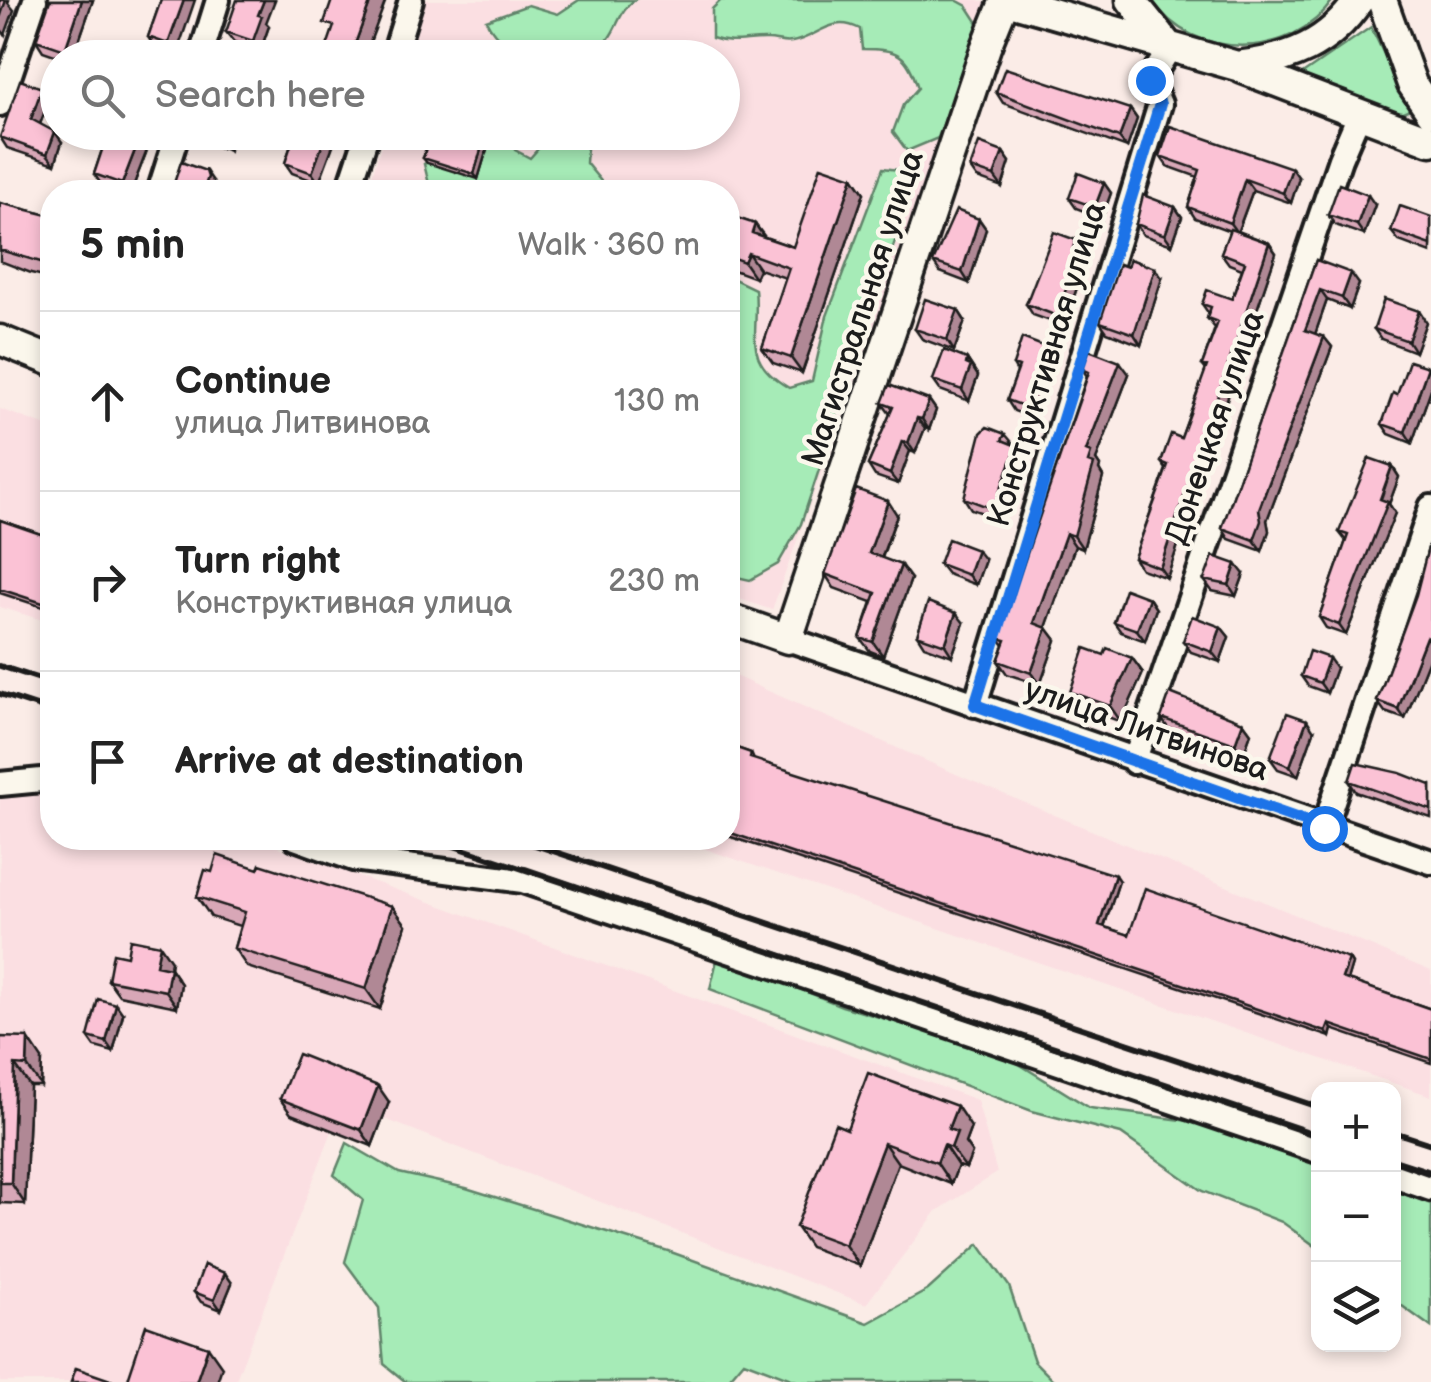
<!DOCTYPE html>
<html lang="en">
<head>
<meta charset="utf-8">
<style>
	:root { --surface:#fff; --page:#f2f2f2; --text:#222; --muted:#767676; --line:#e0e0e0 }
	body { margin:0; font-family:"Balsamiq Sans",sans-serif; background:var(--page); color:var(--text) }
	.controls { position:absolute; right:30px; bottom:30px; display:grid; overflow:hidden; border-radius:20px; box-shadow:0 5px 15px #0003 }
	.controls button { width:90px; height:90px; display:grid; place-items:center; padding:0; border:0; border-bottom:2px solid var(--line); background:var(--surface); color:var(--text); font:50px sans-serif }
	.stop { position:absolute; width:30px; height:30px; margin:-22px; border:8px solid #1a73e8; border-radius:50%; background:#fff }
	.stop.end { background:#1a73e8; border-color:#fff; box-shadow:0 2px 10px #0008 }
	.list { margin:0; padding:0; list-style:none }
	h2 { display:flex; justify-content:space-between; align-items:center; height:130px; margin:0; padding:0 40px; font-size:42px }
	h2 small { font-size:32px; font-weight:400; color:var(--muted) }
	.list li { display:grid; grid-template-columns:65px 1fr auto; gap:30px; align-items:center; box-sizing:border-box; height:180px; padding:0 40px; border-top:2px solid var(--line) }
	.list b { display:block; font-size:38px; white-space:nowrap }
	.list p { margin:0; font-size:32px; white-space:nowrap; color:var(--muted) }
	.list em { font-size:32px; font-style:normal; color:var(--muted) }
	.icon { flex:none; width:55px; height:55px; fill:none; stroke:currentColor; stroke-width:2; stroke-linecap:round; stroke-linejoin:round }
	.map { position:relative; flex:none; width:1431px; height:1382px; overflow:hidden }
	.search { position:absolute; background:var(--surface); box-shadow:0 5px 15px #0003; left:40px; top:40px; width:700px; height:110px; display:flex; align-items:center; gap:25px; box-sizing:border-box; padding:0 35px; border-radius:55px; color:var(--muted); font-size:38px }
	.panel { position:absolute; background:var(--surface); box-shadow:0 5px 15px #0003; left:40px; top:180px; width:700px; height:670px; border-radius:40px }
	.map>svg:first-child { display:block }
	.built { fill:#fbdfe2 }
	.green { fill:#a6ebb7; stroke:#61846a; stroke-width:2.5 }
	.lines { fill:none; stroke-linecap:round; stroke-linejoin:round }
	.minor-casing { stroke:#1c1c1c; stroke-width:30 }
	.major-casing { stroke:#1c1c1c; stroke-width:35 }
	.minor { stroke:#fbf7ec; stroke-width:22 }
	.major { stroke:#fbf7ec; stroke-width:28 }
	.rail { stroke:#1c1c1c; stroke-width:6 }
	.wall { fill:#d8a7b7; stroke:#1c1c1c; stroke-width:2.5 }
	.shaded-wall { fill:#b08895; stroke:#1c1c1c; stroke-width:2.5 }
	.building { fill:#fbc2d5; stroke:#1c1c1c; stroke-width:2.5 }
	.route { stroke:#1a73e8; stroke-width:12 }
	.labels { text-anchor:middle; stroke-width:9; stroke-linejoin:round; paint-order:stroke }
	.street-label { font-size:32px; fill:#1c1c1c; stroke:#fbf7ec }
</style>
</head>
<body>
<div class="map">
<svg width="1431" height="1382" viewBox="0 0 1431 1382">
	<rect width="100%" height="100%" fill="#fbece7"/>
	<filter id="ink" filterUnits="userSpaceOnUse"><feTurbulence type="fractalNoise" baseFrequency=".01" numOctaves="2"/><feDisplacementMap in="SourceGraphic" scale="20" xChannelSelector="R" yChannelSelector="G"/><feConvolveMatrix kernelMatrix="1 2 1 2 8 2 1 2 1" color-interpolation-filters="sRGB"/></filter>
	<g filter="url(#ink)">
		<path class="built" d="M426,0H978L990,4L772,610L728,595V192H367L385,133L722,132V58L408,57Z
			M0,409L52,428V623L0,607Z
			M728,673L965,778L1431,971V1096L673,838H728Z
			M0,768L52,779V838H253L977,1100L997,1173L937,1211L866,1304L343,1103L235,1382H0Z"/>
		<path class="green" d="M579,0H635C618,11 617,33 603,45C568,75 504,60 486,20L528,5L558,14Z
			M721,0H956L967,6L980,26L938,138L907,151L893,132L903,105L918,88C907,53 898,49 862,49L860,29C831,14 819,37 792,42C784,44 776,40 768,40C746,39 734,46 712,38V9Z
			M1152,0H1333C1292,60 1192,62 1152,0Z
			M1371,27L1410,109L1398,114L1295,79Z
			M483,133H516L515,150L530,158L552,133H588L586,163L610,192H431L424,164Z
			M883,168L906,171L911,193L801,524L778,564L750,580L728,575V276L755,289C760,336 740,359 789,388L812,381L827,316Z
			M718,956L842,1006L1003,1054L1090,1108L1205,1123L1318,1162V1248L1282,1222L1202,1191L1121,1134L1032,1111L710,989Z
			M347,1143L399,1173L466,1188L668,1251L868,1323L928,1290L979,1244L1009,1286L1034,1361L1055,1382H799L744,1361L726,1382H406L384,1364L379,1308L345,1262L363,1200L334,1175Z
			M1394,1190L1431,1204V1327L1394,1300Z"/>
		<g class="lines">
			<defs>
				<path id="minor" d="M200,58L218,0
					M393,58L411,0
					M0,104L35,0
					M159,192L178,132
					M348,192L368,132
					M788,639L1431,862
					M975,705L1160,104L1150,80L1170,48
					M1134,762L1340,159L1359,115
					M0,784L52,779
					M1324,828L1431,507
					M295,838L353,859L523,881L1318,1151
					M1394,1176L1431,1189"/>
				<path id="major" d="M1007,0L1237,66C1289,60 1329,45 1359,0
					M1131,0L1169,47
					M1382,0L1412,84L1431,112
					M1243,69L1431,141
					M0,340L52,361
					M728,618L788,639L986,47L1005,0"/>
			</defs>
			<use href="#minor" class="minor-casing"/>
			<use href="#major" class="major-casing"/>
			<use href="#minor" class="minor"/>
			<use href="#major" class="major"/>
			<path class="rail" d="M0,666L52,683
				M0,694L52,711
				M430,838L1318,1135
				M514,838L1318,1107
				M1394,1132L1431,1144
				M1394,1160L1431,1172"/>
		</g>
		<path class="wall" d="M50,0H93L73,58H63L43,51L36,40Z
			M161,0L176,55L155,48L148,37Z
			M266,23L269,26L260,52L234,42L226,32Z
			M42,88L50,98L40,124L62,142L55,164L7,148L0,137Z
			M996,92L1130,109L1137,119L1127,148L1003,103Z
			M108,132H154L131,192H125L101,184L94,174Z
			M193,132H241L240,138L234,136L229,151L198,140Z
			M453,132H492L478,179L427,163L423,158L451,141Z
			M295,133L319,183L292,173L285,163Z
			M1003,152L1010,162L1002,187L977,178L970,168Z
			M1160,156L1299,178L1291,203L1253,190L1238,231L1269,243L1276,253L1167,578L1141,569L1134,558L1166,469L1161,462L1181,438L1206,370L1202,365L1215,328L1207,318L1209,314L1202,304L1232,299L1242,269L1229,264L1221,253L1230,231L1195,218L1188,207L1198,177L1167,166Z
			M853,177L864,193L802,373L773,363L762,348L786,278L759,269L755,278L728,268V215L755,224L765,237L793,247Z
			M1104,183L1111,193L1102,218L1076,208L1069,198Z
			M0,203L52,216V278L31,273L0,261Z
			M1375,205L1364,235L1335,225L1328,215Z
			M1175,207L1182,217L1172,245L1143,235L1136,224Z
			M1431,217V253L1399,241L1391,231Z
			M979,219L986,229L969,283L940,272L933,262Z
			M1084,251L1082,255L1086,261L1064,326L1033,315L1026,304Z
			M1316,260L1359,284L1350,309L1327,300L1315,334L1324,337L1332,347L1267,520L1269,531L1262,551L1229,539L1222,528Z
			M1162,278L1141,345L1107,332L1100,322Z
			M958,310L965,321L954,351L922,339L915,329Z
			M1426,322L1415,352L1381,339L1374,329Z
			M1048,348L1056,358L1033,418L1014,411L1007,400L1017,372L1013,365Z
			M967,359L978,376L969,401L940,390L933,380Z
			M1428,367L1431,372V389L1412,443L1389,434L1382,424L1397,395Z
			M1082,369L1129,374L1096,460L1100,466L1099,470L1103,477L1083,549L1075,546L1046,627L1056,640L1040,685L1007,674L998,661L1004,645L998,638L1087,376Z
			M929,400L936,410L929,430L925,428L915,453L910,451L898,484L875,476L868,465L890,414L882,403Z
			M1005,434L1024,456L1000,519L971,509L964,498Z
			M1392,466L1399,477L1389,504L1395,513L1346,635L1326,628L1319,617L1346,541L1339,532Z
			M897,515L882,558L911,579L883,656L870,651L860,638L872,602L834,588L825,574Z
			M0,520L52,538V610L0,593Z
			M1431,536V654L1405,719L1385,712L1377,701L1416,595Z
			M985,560L976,585L947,574L939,564Z
			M1244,574L1236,596L1212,591L1204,580Z
			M1149,598L1156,609L1145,641L1121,632L1114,622Z
			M964,623L952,656L924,646L917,635Z
			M1221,627L1229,637L1220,662L1191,652L1183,641Z
			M1104,655L1132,658L1143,673L1121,722L1081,707L1070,692Z
			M1336,668L1327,693L1308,686L1301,676Z
			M1161,718L1243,722L1251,733L1243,755L1168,728Z
			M1314,731L1298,776L1278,769L1270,758Z
			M728,745L751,753L754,760L1119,881L1104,927L1129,935L1349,959L1352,964L1347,980L1431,1009V1063L1332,1029L1330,1037L728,836Z
			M1349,781L1431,785V818L1356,792Z
			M258,869L392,906L406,925L380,1009L247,967L234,948L240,926L211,917L197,897L212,872Z
			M127,956L171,961L170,968L181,984L177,1007L119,995L108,980Z
			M123,1014L113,1052L95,1047L88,1037Z
			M0,1037L42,1059L41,1086H30L25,1204L0,1203Z
			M280,1099L389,1102L372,1146L291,1114Z
			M971,1127L965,1143L972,1153L966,1168L958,1166L951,1184L898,1163L860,1266L810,1247L796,1227L847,1129Z
			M232,1283L221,1310L201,1302L194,1292Z"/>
		<path class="shaded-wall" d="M1,0H9L8,3L14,10L5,35L0,28Z
			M82,0H93L73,58H70L65,50Z
			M184,0H195L176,55L168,44Z
			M264,0H275L266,23L269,26L260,52L253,41L258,15Z
			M371,0H386L364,58H350Z
			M42,88L50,98L38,129L31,119Z
			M1130,109L1137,119L1127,148L1119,138Z
			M55,132L62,142L55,164L47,154Z
			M142,132H154L131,192H128L122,184Z
			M224,132H232L234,136L229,151L222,140Z
			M327,132H338L319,183L312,173Z
			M486,132H492L478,179L474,174Z
			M1003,152L1010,162L1002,187L994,176Z
			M1292,168L1299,178L1291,203L1283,193Z
			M206,171L213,181L215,188L214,192H203Z
			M853,177L864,193L802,373L791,358Z
			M1245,179L1253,190L1237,233L1230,223Z
			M1104,183L1111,193L1102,218L1095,207Z
			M1368,195L1375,205L1364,235L1357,225Z
			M1175,207L1182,217L1172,245L1165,235Z
			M979,219L986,229L969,283L962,272Z
			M755,224L766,240L752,233Z
			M1076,240L1084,251L1082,255L1086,261L1064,326L1057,316Z
			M1269,243L1276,253L1167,578L1160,568Z
			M748,253L759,269L755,278L744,262Z
			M47,255L52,263V275L44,263Z
			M1155,268L1162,278L1141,345L1134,334Z
			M1351,273L1359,284L1350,309L1342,298Z
			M1320,290L1327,300L1313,340L1305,330Z
			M958,310L965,321L954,351L947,340Z
			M1419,311L1426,322L1415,352L1408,341Z
			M1324,337L1332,347L1267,520L1269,531L1262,551L1254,540L1259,509Z
			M1048,348L1056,358L1033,418L1026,407Z
			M967,359L978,376L969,401L962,390Z
			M1120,362L1129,374L1096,460L1100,466L1099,470L1103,477L1083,549L1074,536L1086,451Z
			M1428,367L1431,372V389L1412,443L1405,432Z
			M929,400L936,410L929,430L922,419Z
			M917,418L925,428L915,453L908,443Z
			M902,441L910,451L898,484L890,474Z
			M1017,446L1024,456L1000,519L993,509Z
			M1392,466L1399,477L1389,504L1395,513L1346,635L1339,625Z
			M888,501L897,515L878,567L869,553Z
			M1066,533L1075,546L1043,636L1034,623Z
			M977,550L985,560L976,585L968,575Z
			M1236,564L1244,574L1236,596L1229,585Z
			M901,565L911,579L883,656L873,642Z
			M1149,598L1156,609L1145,641L1137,630Z
			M956,613L964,623L952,656L945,645Z
			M1221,627L1229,637L1220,662L1212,652Z
			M1047,628L1056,640L1040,685L1031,673Z
			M1426,637L1431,644V654L1405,719L1398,709Z
			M1132,658L1143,673L1121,722L1110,706Z
			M1329,658L1336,668L1327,693L1320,683Z
			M1307,720L1314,731L1298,776L1290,766Z
			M1243,722L1251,733L1243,755L1235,744Z
			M1115,875L1119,881L1103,930L1099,925Z
			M392,906L406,925L380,1009L366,989Z
			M160,945L171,961L167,981L156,965Z
			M1349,959L1352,964L1346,984L1342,978Z
			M170,968L181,984L177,1007L166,991Z
			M116,1004L123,1014L113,1052L106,1042Z
			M1329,1024L1332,1029L1330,1037L1326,1032Z
			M28,1038L42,1059L41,1086L27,1066Z
			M15,1065L30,1086L25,1204L11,1183Z
			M378,1086L389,1102L372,1146L361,1130Z
			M957,1106L971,1127L965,1143L972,1153L966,1168L951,1148L948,1129Z
			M884,1143L898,1163L860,1266L845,1245Z
			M944,1145L958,1166L951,1184L937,1163Z
			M225,1273L232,1283L221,1310L214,1300Z
			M208,1347L222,1367L217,1382H196Z"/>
		<path class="building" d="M0,0H6L0,18Z
			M50,0H82L65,50L36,40Z
			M161,0H184L168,44L148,37Z
			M237,0H264L258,15L262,16L253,41L226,32Z
			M332,0H371L350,58H323L334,26L324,23Z
			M152,51L169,58H149Z
			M454,52L472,58H452Z
			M1005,68L1130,109L1119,138L996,92Z
			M20,80L42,88L31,119L55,132L47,154L0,137Z
			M1170,126L1292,168L1283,193L1245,179L1230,223L1188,207L1200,170L1160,156Z
			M108,132H142L122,184L94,174Z
			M200,132H224L222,140Z
			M300,132H327L312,173L285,163L295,133L299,135Z
			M453,132H486L474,174L423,158L430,134L451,141Z
			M979,143L1003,152L994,176L970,168Z
			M181,162L206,171L208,177L203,192H171Z
			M821,166L853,177L791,358L762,348L789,268L748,253L744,262L728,256V215L755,224L752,233L793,247Z
			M1078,173L1104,183L1095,207L1069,198Z
			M1339,184L1368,195L1357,225L1328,215Z
			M1143,195L1175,207L1165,235L1136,224Z
			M0,203L52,216V257L47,255L44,263L0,250Z
			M1400,206L1431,217V245L1391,231Z
			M956,210L979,219L962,272L933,262Z
			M1230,229L1269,243L1160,568L1134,558L1168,465L1161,462L1171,434L1181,438L1207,366L1202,365L1218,322L1207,318L1211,307L1202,304L1207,290L1232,299L1245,262L1221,253Z
			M1054,232L1076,240L1073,248L1079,250L1057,316L1026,304Z
			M1130,259L1155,268L1134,334L1100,322L1119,264L1127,267Z
			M1316,260L1351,273L1342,298L1320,290L1305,330L1324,337L1259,509L1261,521L1254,540L1222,528Z
			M925,299L958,310L947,340L915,329Z
			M1384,299L1419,311L1408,341L1374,329Z
			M1022,338L1048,348L1026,407L1007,400L1019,367L1013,365Z
			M944,350L967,359L966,364L971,366L962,390L933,380Z
			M1089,350L1120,362L1086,451L1091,453L1088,462L1094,464L1074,536L1066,533L1034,623L1047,628L1031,673L998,661L1006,640L998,638L1089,372L1082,369Z
			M1409,361L1428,367L1405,432L1382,424L1393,393L1397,395Z
			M889,385L929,400L922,419L917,418L908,443L902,441L890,474L868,465L893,407L882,403Z
			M987,427L1005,434L1002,440L1017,446L993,509L964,498L981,433Z
			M1369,458L1392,466L1380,499L1388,502L1339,625L1319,617L1348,535L1339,532Z
			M856,489L888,501L869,553L901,565L873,642L860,638L876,593L825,574Z
			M0,520L52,538V606L0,589Z
			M1431,536V639L1426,637L1398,709L1377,701L1416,595Z
			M948,539L977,550L968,575L939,564Z
			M1213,556L1236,564L1229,585L1204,580Z
			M1125,589L1149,598L1137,630L1114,622Z
			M928,602L956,613L945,645L917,635Z
			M1192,616L1221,627L1212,652L1183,641Z
			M1085,648L1104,655L1107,648L1132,658L1110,706L1070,692Z
			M1309,651L1329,658L1320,683L1301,676Z
			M1170,693L1243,722L1235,744L1161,718Z
			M1287,713L1307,720L1290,766L1270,758Z
			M728,745L751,753L750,758L1115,875L1099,925L1129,935L1145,888L1349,959L1342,978L1431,1009V1059L1329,1024L1326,1032L728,832Z
			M1355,763L1400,773L1431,785V810L1349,781Z
			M217,855L258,869L260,864L392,906L366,989L234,948L245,912L197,897L205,870L212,872Z
			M130,939L160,945L156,965L170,968L166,991L108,980L113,953L127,956Z
			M98,999L116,1004L106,1042L88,1037Z
			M0,1037L28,1038L27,1066L15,1065L11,1183H0Z
			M298,1054L378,1086L361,1130L280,1099Z
			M868,1073L957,1106L948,1129L957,1132L951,1148L944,1145L937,1163L884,1143L845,1245L796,1227L835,1124L847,1129Z
			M204,1265L225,1273L214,1300L194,1292Z
			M146,1325L208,1347L196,1382H127Z
			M76,1368L116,1382H71Z"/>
	</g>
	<g class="lines" filter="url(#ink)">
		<path class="route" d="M1150,80L1160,104L975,705L1324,828"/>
	</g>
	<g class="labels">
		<g class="street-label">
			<text transform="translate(862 308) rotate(-72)" y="11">Магистральная улица</text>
			<text transform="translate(1046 364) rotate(-73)" y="11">Конструктивная улица</text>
			<text transform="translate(1214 427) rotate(-71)" y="11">Донецкая улица</text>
			<text transform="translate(1147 729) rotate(19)" y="11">улица Литвинова</text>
		</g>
	</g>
</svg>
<div class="controls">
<button>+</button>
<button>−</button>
<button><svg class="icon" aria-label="layers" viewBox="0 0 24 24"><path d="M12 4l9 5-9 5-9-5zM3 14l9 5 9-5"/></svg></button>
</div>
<div class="stop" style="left:1324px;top:828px"></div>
<div class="stop end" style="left:1150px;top:80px"></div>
<div class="search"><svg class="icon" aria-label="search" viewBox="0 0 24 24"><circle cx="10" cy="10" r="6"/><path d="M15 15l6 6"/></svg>Search here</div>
<section class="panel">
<h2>5 min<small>Walk · 360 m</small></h2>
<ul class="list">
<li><svg class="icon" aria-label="ahead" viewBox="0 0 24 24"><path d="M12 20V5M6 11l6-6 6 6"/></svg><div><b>Continue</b><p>улица Литвинова</p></div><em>130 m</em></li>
<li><svg class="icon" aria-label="right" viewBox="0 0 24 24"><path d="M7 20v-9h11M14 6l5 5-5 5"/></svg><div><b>Turn right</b><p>Конструктивная улица</p></div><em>230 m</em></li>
<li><svg class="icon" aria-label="arrive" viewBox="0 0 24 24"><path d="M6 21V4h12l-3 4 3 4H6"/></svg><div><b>Arrive at destination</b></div></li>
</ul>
</section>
</div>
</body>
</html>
